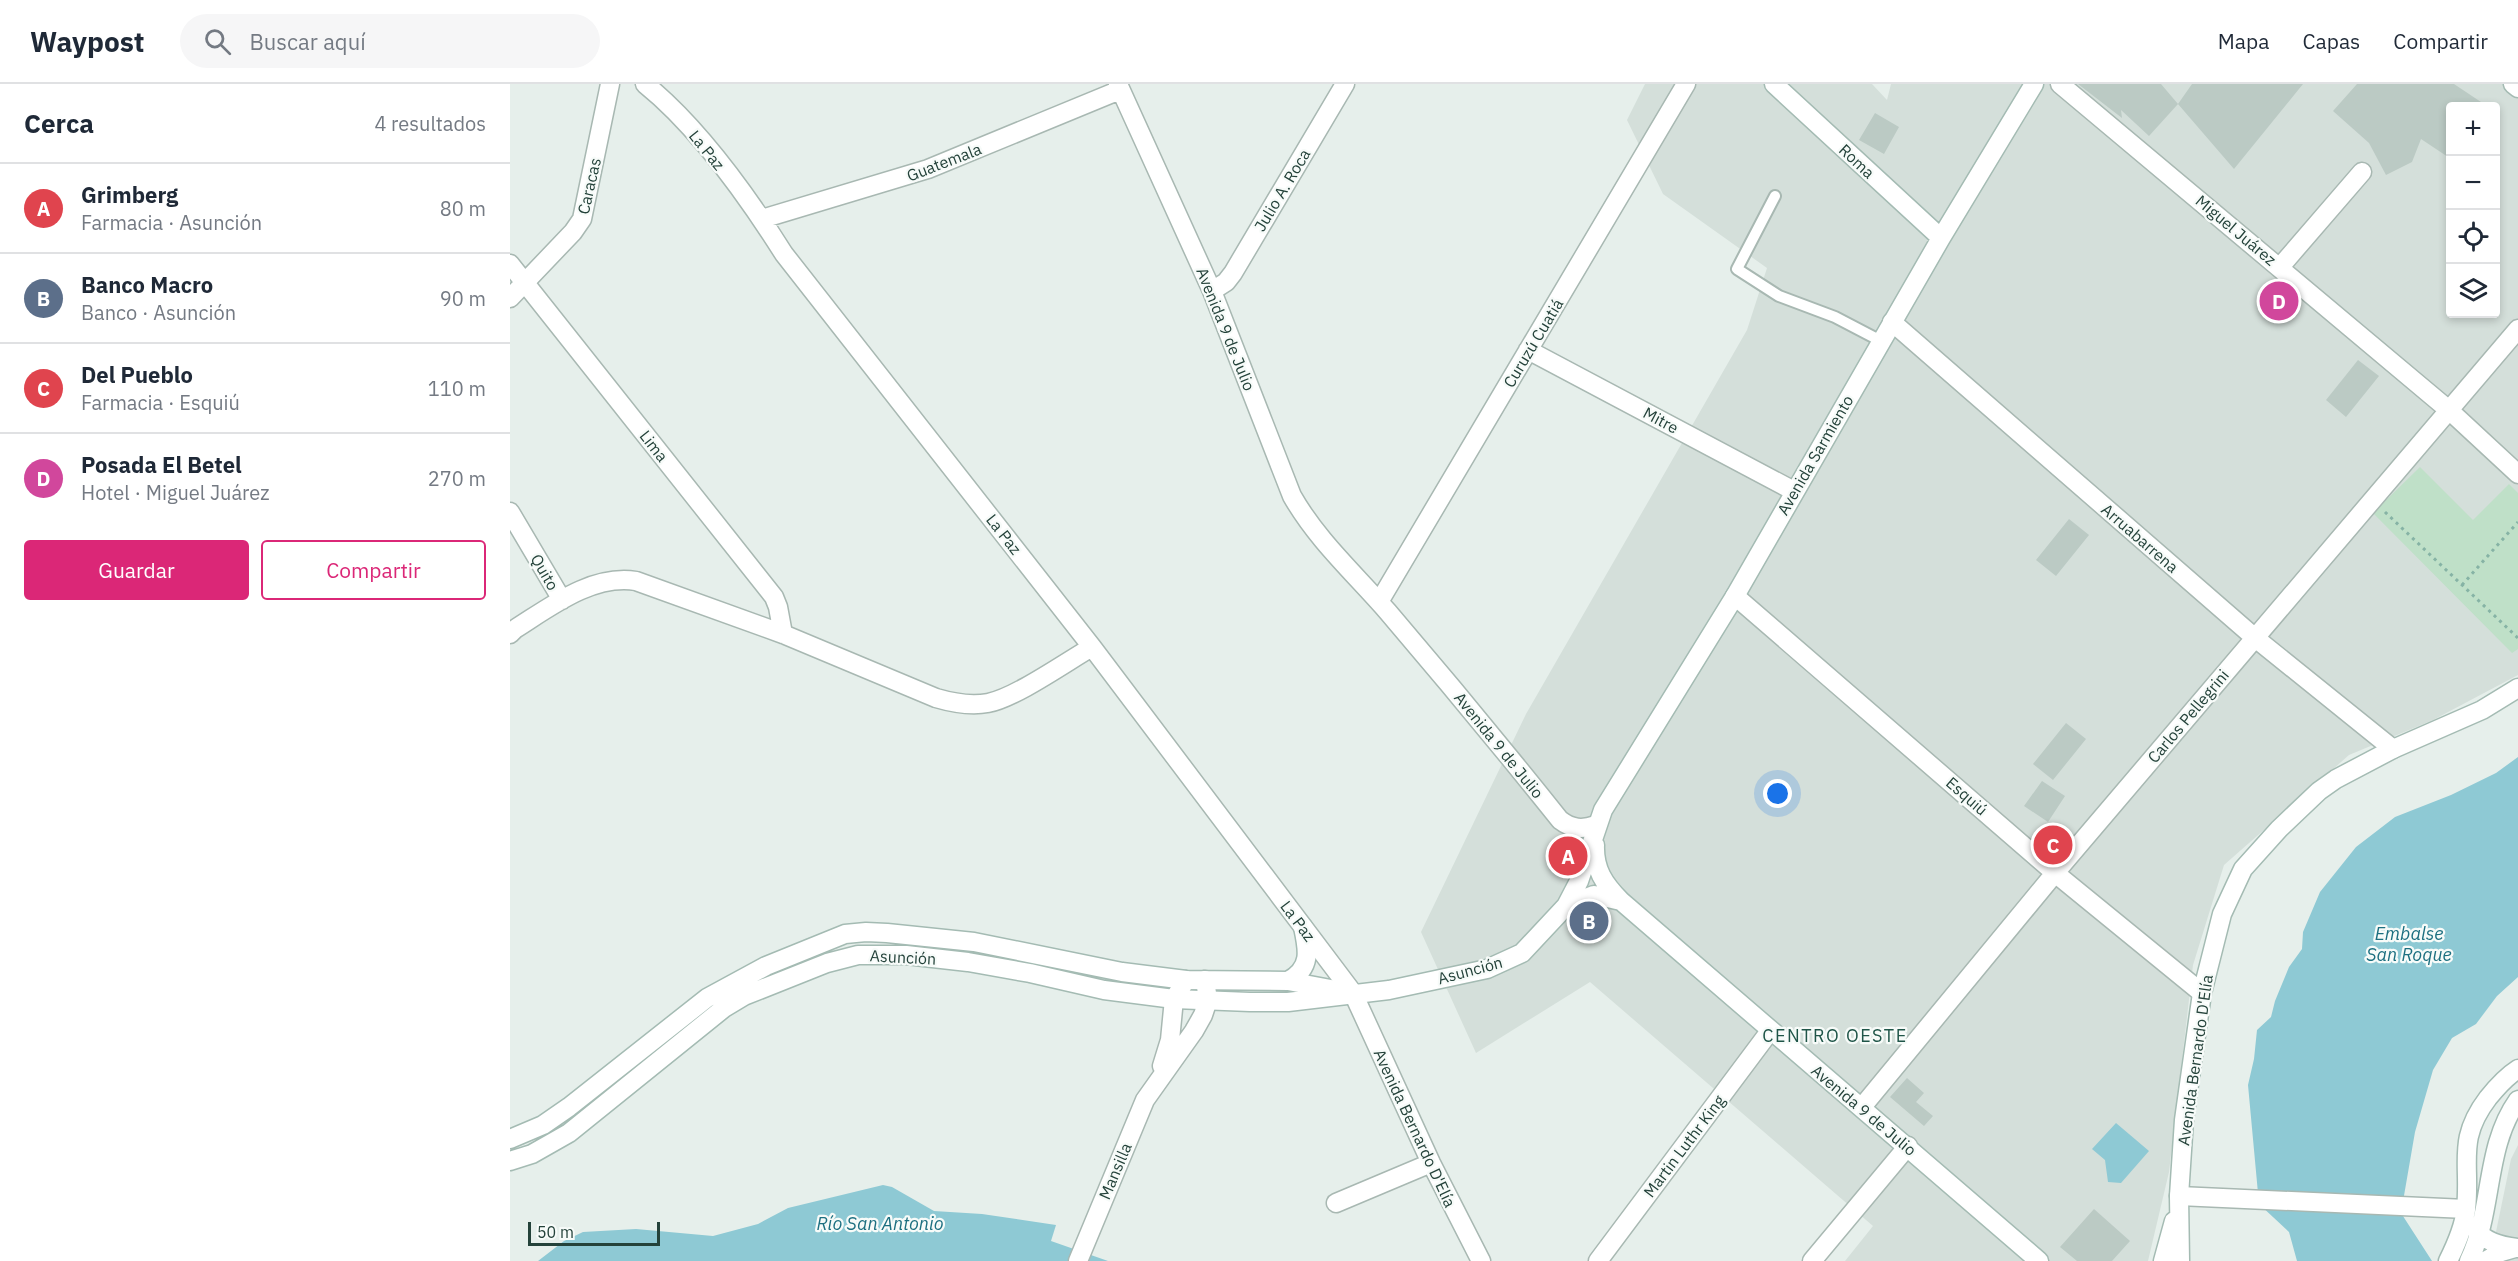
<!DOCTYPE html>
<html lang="es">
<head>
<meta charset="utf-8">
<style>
	:root { --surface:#fff; --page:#f6f6f7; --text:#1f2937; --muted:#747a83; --line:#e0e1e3; --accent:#db2777 }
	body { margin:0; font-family:"IBM Plex Sans",sans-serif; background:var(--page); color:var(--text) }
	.controls { position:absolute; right:18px; top:18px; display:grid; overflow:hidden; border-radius:6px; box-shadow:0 3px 9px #0003 }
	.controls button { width:54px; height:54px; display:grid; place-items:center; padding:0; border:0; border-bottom:2px solid var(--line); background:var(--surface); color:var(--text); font:30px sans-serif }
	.scale { position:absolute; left:18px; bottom:15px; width:132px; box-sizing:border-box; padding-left:6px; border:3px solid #24423a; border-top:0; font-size:16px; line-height:21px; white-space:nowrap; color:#24423a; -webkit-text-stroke:4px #f7fbf9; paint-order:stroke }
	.you { position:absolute; left:1268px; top:710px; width:21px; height:21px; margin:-15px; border:4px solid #fff; border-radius:50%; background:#1a73e8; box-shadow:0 0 0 9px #1a73e833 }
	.badge { display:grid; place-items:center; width:39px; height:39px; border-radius:50%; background:var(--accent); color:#fff; font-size:20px; font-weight:700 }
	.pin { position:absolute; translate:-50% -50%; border:3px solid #fff; box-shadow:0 2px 6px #0006 }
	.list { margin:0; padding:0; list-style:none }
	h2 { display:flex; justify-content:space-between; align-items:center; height:78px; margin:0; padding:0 24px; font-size:26px }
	h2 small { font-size:20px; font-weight:400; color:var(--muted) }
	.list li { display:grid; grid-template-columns:39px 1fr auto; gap:18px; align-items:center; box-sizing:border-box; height:90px; padding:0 24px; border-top:2px solid var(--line) }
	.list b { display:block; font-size:22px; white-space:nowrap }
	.list p { margin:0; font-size:20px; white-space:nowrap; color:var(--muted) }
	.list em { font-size:20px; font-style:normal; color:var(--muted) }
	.actions { display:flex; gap:12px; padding:18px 24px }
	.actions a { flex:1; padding:14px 0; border:2px solid var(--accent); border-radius:6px; text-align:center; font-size:21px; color:var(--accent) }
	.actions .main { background:var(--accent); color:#fff }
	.icon { flex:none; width:33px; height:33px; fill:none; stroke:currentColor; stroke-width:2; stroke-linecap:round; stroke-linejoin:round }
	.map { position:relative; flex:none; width:2008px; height:1177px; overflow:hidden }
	header { display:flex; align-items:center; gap:36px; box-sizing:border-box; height:84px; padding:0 30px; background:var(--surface); border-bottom:2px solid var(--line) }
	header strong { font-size:28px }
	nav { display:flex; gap:33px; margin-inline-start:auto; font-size:21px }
	.search { width:420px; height:54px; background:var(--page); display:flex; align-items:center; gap:15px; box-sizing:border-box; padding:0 21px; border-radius:33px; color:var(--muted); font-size:22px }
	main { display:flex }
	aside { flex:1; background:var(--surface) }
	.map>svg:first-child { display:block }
	.built { fill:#d4dfda; fill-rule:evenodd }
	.green { fill:#bfe0c8 }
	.water { fill:#8ec9d4 }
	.building { fill:#bbcac4 }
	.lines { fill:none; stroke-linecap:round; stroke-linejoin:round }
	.lane-casing { stroke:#a8b8b2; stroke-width:14 }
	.street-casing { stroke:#a8b8b2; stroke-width:21 }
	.secondary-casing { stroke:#a4bbb3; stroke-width:21 }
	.path { stroke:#86b3a5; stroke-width:3; stroke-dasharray:3 4.5; stroke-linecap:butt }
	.lane { stroke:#fff; stroke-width:10 }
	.street { stroke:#fff; stroke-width:18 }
	.secondary { stroke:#fff; stroke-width:18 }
	.labels { text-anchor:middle; stroke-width:4.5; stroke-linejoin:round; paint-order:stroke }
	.street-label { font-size:16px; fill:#24423a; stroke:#f7fbf9 }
	.water-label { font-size:18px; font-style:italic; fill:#1c6f80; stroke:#f7fbf9 }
	.neighbourhood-label { font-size:18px; letter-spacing:1.5px; fill:#1f5548; stroke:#f7fbf9 }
</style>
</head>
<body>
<header>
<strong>Waypost</strong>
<div class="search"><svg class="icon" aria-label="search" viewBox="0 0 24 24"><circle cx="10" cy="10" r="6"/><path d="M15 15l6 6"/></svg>Buscar aquí</div>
<nav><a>Mapa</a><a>Capas</a><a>Compartir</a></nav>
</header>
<main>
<aside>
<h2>Cerca<small>4 resultados</small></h2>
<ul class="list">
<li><span class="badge" style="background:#e0444e">A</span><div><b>Grimberg</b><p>Farmacia · Asunción</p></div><em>80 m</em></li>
<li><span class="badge" style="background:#5c6f8a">B</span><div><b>Banco Macro</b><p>Banco · Asunción</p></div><em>90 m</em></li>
<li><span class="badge" style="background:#e0444e">C</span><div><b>Del Pueblo</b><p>Farmacia · Esquiú</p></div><em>110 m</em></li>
<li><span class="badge" style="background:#d1479c">D</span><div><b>Posada El Betel</b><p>Hotel · Miguel Juárez</p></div><em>270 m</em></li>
</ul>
<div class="actions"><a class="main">Guardar</a><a>Compartir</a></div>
</aside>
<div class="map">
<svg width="2008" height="1177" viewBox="0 0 2008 1177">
	<rect width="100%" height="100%" fill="#e6efeb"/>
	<path class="built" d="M1135,0H1362L1377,16L1381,0H2008V591L1923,636L1839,671L1714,781L1683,881L1659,1088L1638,1177H1335L1363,1142L1080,898L966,969L911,848L1016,630L1237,246L1257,184L1153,110L1117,36ZM1940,22H1986V230H1940Z
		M2008,1061V1177H1980L2001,1075Z"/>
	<path class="green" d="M1910,383L1963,436L1999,400L2008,409V565L2002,569L1863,429Z"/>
	<path class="water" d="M2008,673V893L1987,912L1966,940L1942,954L1923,986L1905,1048L1891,1129L1922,1177H1787L1779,1148L1749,1120L1738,1001L1744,975L1747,946L1761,933L1765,917L1779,883L1792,865L1793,848L1810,808L1846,763L1885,733L1941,711L1986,689Z
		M1606,1039L1639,1067L1611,1099L1598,1098L1595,1076L1582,1065Z
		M373,1101L382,1103L424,1127L472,1130L546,1141L541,1157L598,1177H28L54,1157L73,1148L126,1145L203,1152L248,1140L278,1124Z"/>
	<path class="building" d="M1568,0H1651L1668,20L1639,52L1611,26L1612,34Z
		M1682,0H1793L1724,85L1668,20Z
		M1847,0H1944L1977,22H1941V75L1911,55L1902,78L1876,91L1859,59L1823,27Z
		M1365,29L1389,43L1374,70L1349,56Z
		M1848,276L1869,292L1836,333L1816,316Z
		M1559,435L1579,451L1546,492L1526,476Z
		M1556,639L1576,655L1543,696L1523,680Z
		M1532,697L1555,712L1538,738L1514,722Z
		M1397,994L1414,1009L1406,1018L1423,1032L1414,1042L1380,1013Z
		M1584,1125L1620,1157L1602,1177H1567L1550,1163Z"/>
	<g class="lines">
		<defs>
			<path id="lane" d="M1265,112L1227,185L1269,212L1325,233L1371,257"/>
			<path id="street" d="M135,0C187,42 238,113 274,170L582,563L843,909L921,1079L971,1177
				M608,0L702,207L782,412C807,456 845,490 878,528C937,597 994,666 1050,736C1062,745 1072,746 1086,741
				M1550,0L1940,327L2008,390
				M252,135L418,85L610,6
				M0,180L264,513L268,523L273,550
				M1770,183L1852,88
				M702,207L716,198L723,189L835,0
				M0,214L63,148L72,135L100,0
				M1382,238L1744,553L1883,665
				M1018,266L1284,407
				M0,428L52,516
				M1225,512L1545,789L1692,909
				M869,518L1176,0
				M0,550L5,545C40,523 82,490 126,497L273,550L426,614C443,619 461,622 478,619C505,614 556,578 582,563
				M652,982L660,956L664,915L676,896
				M1352,1023L1545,789L2008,245
				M1669,1112L1956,1125
				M826,1119L921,1079
				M568,1177L635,1016L684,947L693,931L698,916L695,896
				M1088,1177L1260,947
				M1302,1177L1398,1062"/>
			<path id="secondary" d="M1264,0L1431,154
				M2003,0L2008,4
				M1085,761C1084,785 1094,800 1111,817L1529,1177
				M1056,822L1084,811L1111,817
				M778,897C802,884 798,866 793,843
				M0,1055L33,1041L59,1023L197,914L256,882L335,850L356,848L377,849L464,858L612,888L676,896L778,897L826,906
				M0,1077L22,1070L59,1049L214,924L234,912L317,879L348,871H396L458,878L520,889L594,906L664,915L740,918H778L879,906L977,885L1012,869L1056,822L1069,797L1093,726L1225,512L1431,154L1524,0
				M1963,1142C1974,1158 1990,1162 2008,1164
				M1653,1177L1664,1137
				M1670,1177L1669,1112L1674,1036L1692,909L1712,830L1733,785L1769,745L1809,707L1826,695L1883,665L1972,626L2008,604
				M1938,1177C1946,1161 1954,1143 1956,1125C1961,1079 1946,1056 1978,1014C1986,1004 1997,992 2008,985
				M1959,1177C1984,1125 1974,1064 2008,1016
				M1975,1177L1991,1168L2005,1164"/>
		</defs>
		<use href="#lane" class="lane-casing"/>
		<use href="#street" class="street-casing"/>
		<use href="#secondary" class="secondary-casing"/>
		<path class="path" d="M1875,428L2008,554
			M1952,501L2008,438"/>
		<use href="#lane" class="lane"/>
		<use href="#street" class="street"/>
		<use href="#secondary" class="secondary"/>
	</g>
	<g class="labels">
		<g class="street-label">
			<text transform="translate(197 66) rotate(51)" y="6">La Paz</text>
			<text transform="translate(1347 77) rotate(43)" y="6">Roma</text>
			<text transform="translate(434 78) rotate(-21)" y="6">Guatemala</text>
			<text transform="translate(79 102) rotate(-77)" y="6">Caracas</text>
			<text transform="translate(772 106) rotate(-59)" y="6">Julio A. Roca</text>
			<text transform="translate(1726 146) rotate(40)" y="6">Miguel Juárez</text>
			<text transform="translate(716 245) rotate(68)" y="6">Avenida 9 de Julio</text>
			<text transform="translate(1023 259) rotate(-59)" y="6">Curuzú Cuatiá</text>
			<text transform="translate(1151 336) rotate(28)" y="6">Mitre</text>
			<text transform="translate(144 362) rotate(52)" y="6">Lima</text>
			<text transform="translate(1305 371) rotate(-60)" y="6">Avenida Sarmiento</text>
			<text transform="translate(494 450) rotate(52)" y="6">La Paz</text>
			<text transform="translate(1630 454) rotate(41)" y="6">Arruabarrena</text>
			<text transform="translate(35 488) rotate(60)" y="6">Quito</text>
			<text transform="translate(1678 632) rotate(-50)" y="6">Carlos Pellegrini</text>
			<text transform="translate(989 661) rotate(51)" y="6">Avenida 9 de Julio</text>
			<text transform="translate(1457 712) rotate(41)" y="6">Esquiú</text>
			<text transform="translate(788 837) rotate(53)" y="6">La Paz</text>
			<text transform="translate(393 873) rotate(3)" y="6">Asunción</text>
			<text transform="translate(960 886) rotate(-15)" y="6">Asunción</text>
			<text transform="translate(1685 976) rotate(-82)" y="6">Avenida Bernardo D'Elía</text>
			<text transform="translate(1354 1026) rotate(40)" y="6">Avenida 9 de Julio</text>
			<text transform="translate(905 1044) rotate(65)" y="6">Avenida Bernardo D'Elía</text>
			<text transform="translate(1174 1062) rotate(-53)" y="6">Martin Luthr King</text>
			<text transform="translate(605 1087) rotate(-67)" y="6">Mansilla</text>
		</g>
		<g class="water-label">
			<text x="1899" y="856">Embalse<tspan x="1899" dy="21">San Roque</tspan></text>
			<text x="370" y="1146">Río San Antonio</text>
		</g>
		<g class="neighbourhood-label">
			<text x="1325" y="958">CENTRO OESTE</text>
		</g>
	</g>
</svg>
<div class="controls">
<button>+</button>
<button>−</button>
<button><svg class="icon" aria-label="locate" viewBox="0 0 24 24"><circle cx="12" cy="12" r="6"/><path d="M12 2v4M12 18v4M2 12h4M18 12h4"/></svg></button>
<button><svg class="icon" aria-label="layers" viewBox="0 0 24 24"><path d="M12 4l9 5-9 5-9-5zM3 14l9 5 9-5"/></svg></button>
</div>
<div class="scale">50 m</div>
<div class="you"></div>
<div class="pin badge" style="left:1058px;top:772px;background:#e0444e">A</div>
<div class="pin badge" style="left:1079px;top:837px;background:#5c6f8a">B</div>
<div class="pin badge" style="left:1543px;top:761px;background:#e0444e">C</div>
<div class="pin badge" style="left:1769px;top:217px;background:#d1479c">D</div>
</div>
</main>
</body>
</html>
